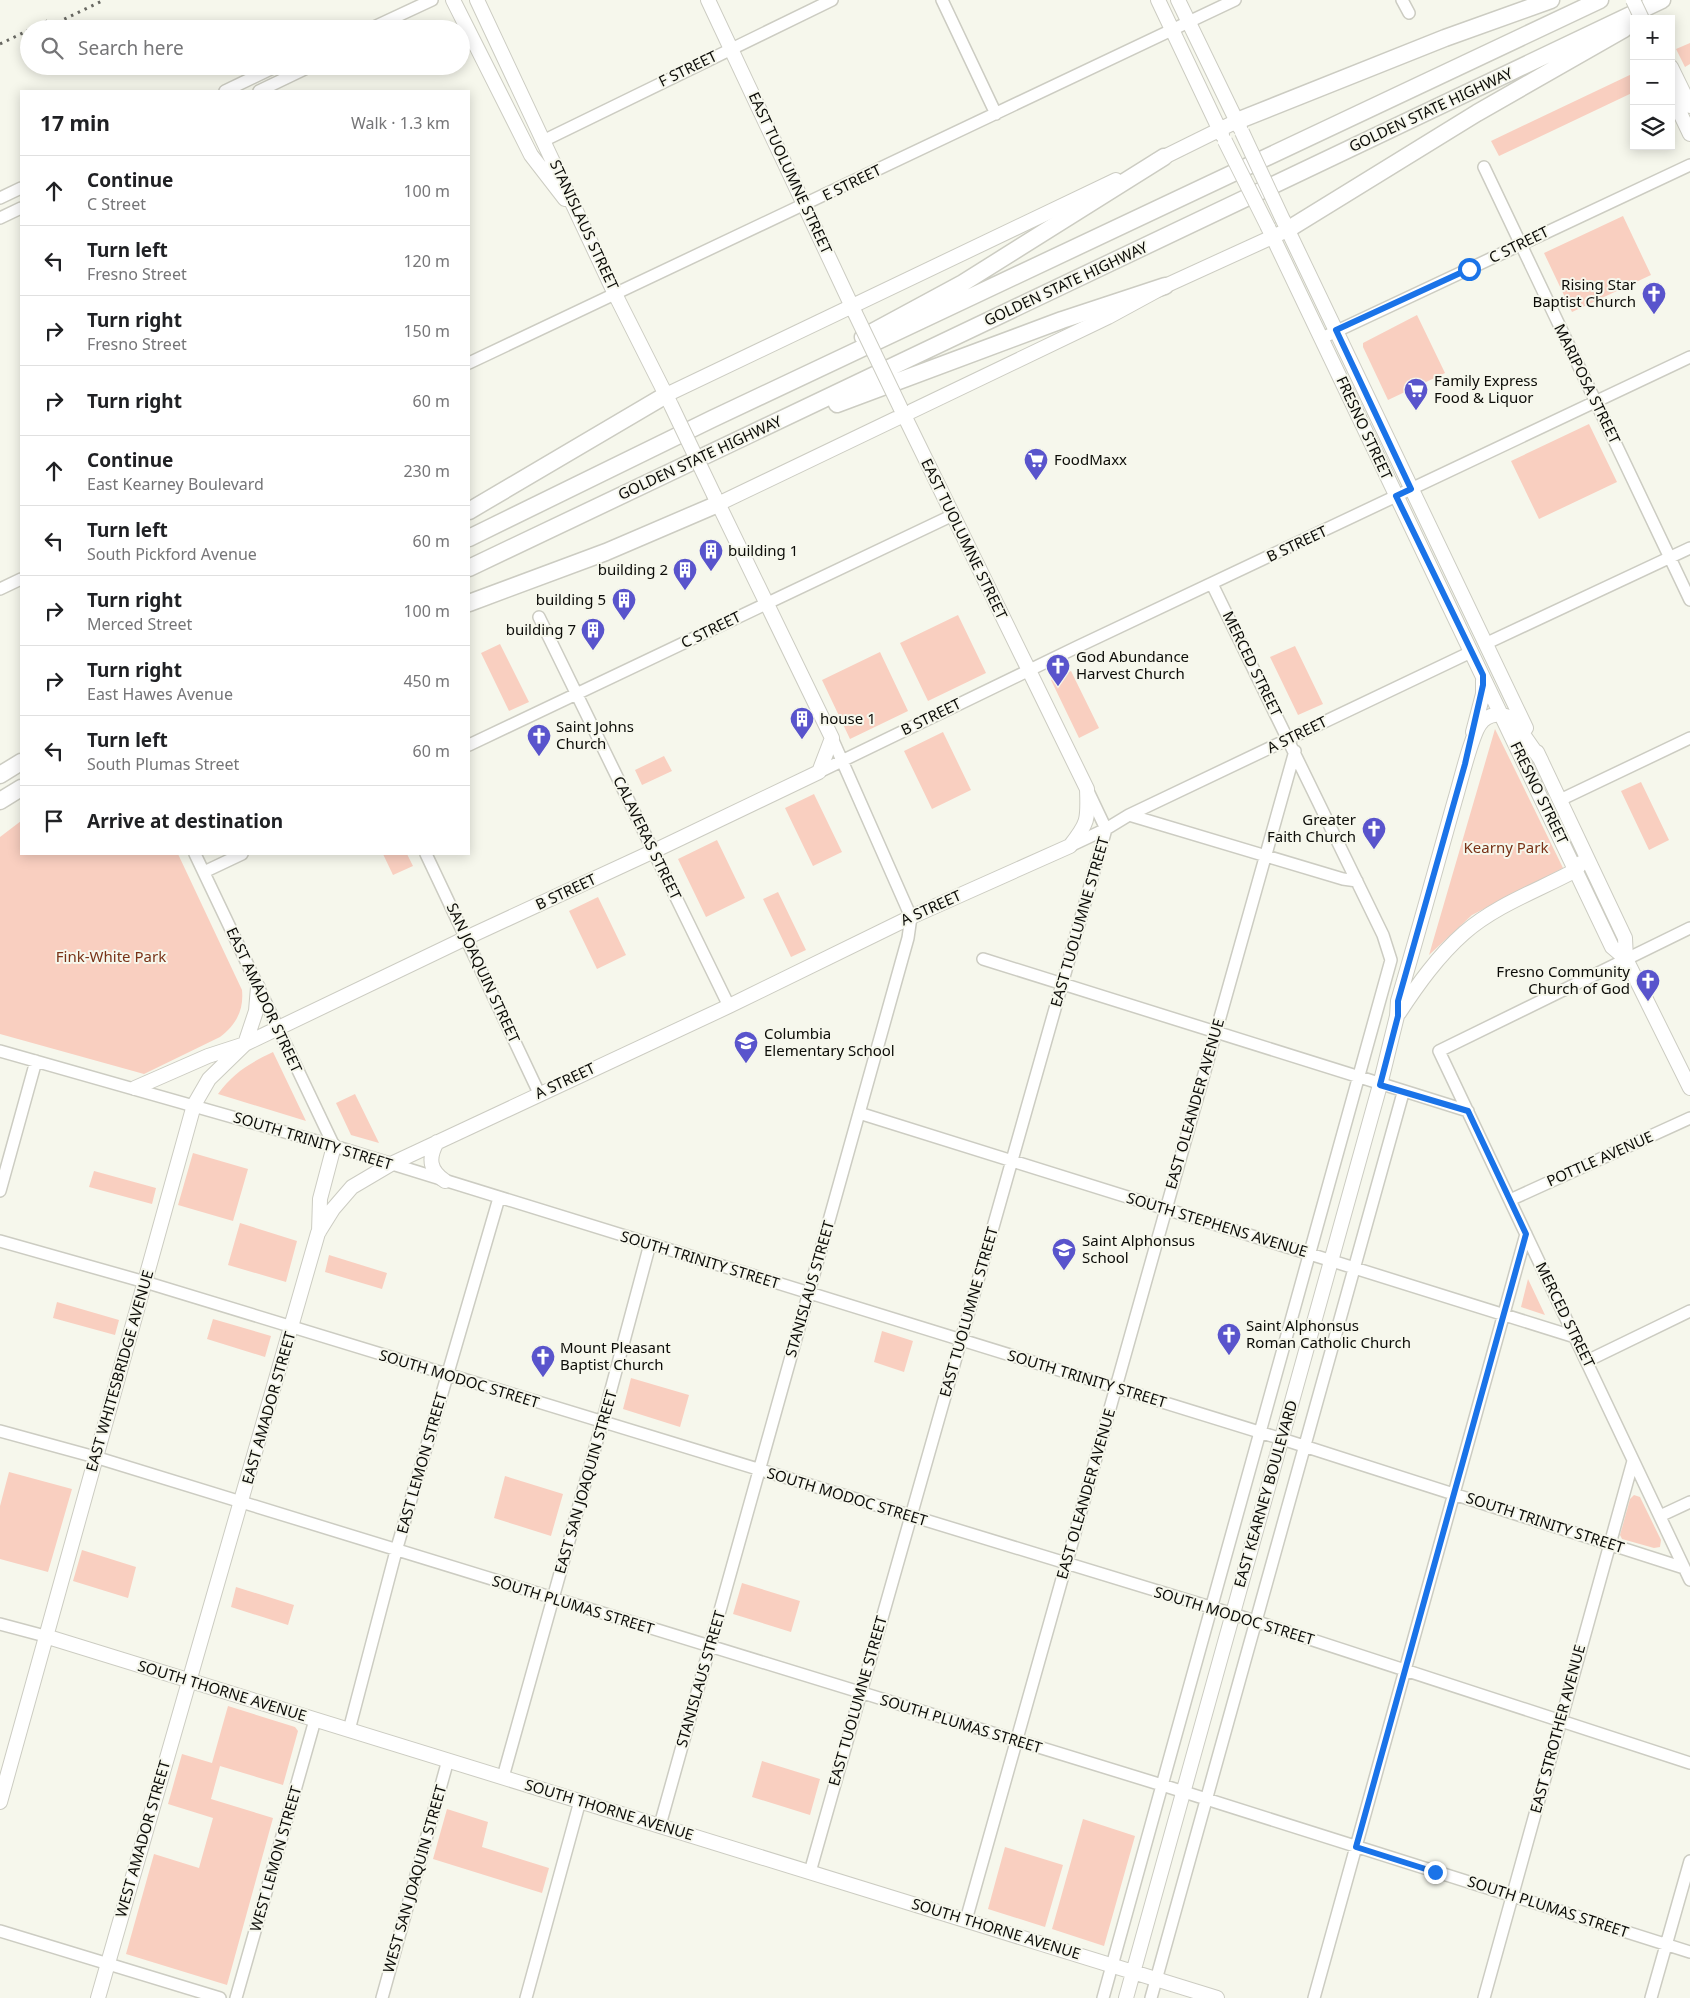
<!DOCTYPE html>
<html lang="en">
<head>
<meta charset="utf-8">
<style>
	:root { --surface:#fff; --page:#f6f6f6; --text:#202124; --muted:#757577; --line:#e0e0e0 }
	body { margin:0; font-family:"Noto Sans",sans-serif; background:var(--page); color:var(--text) }
	.controls { position:absolute; right:15px; top:15px; display:grid; overflow:hidden; border-radius:0px; box-shadow:0 2px 12px #0003 }
	.controls button { width:45px; height:45px; display:grid; place-items:center; padding:0; border:0; border-bottom:1px solid var(--line); background:var(--surface); color:var(--text); font:25px sans-serif }
	.stop { position:absolute; width:15px; height:15px; margin:-11px; border:4px solid #1a73e8; border-radius:50%; background:#fff }
	.stop.end { background:#1a73e8; border-color:#fff; box-shadow:0 1px 5px #0008 }
	.list { margin:0; padding:0; list-style:none }
	h2 { display:flex; justify-content:space-between; align-items:center; height:65px; margin:0; padding:0 20px; font-size:21px }
	h2 small { font-size:16px; font-weight:400; color:var(--muted) }
	.list li { display:grid; grid-template-columns:32px 1fr auto; gap:15px; align-items:center; box-sizing:border-box; height:70px; padding:0 20px; border-top:1px solid var(--line) }
	.list b { display:block; font-size:19px; white-space:nowrap }
	.list p { margin:0; font-size:16px; white-space:nowrap; color:var(--muted) }
	.list em { font-size:16px; font-style:normal; color:var(--muted) }
	.icon { flex:none; width:28px; height:28px; fill:none; stroke:currentColor; stroke-width:2; stroke-linecap:round; stroke-linejoin:round }
	.map { position:relative; flex:none; width:1690px; height:1998px; overflow:hidden }
	.search { position:absolute; background:var(--surface); box-shadow:0 2px 12px #0003; left:20px; top:20px; width:450px; height:55px; display:flex; align-items:center; gap:12px; box-sizing:border-box; padding:0 18px; border-radius:28px; color:var(--muted); font-size:19px }
	.panel { position:absolute; background:var(--surface); box-shadow:0 2px 12px #0003; left:20px; top:90px; width:450px; height:765px; border-radius:0px }
	.map>svg:first-child { display:block }
	.green { fill:#f9cfc0 }
	.lines { fill:none; stroke-linecap:round; stroke-linejoin:round }
	.minor-casing { stroke:#ccccc2; stroke-width:14 }
	.major-casing { stroke:#ccccc2; stroke-width:16 }
	.highway-casing { stroke:#ccccc2; stroke-width:19 }
	.minor { stroke:#fff; stroke-width:11 }
	.major { stroke:#fff; stroke-width:14 }
	.highway { stroke:#fff; stroke-width:16 }
	.rail { stroke:#686862; stroke-width:3; stroke-dasharray:2.5 5; stroke-linecap:butt }
	.major-bridge-casing { stroke:#ccccc2; stroke-width:16; stroke-linecap:butt }
	.major-bridge { stroke:#fff; stroke-width:14 }
	.route { stroke:#1a73e8; stroke-width:6 }
	.labels { text-anchor:middle; stroke-width:4; stroke-linejoin:round; paint-order:stroke }
	.street-label { font-size:15px; fill:#0c0c08; stroke:#f6f7ec }
	.poi-label { font-size:15px; fill:#0c0c08; stroke:#f6f7ec; text-anchor:start }
	.park-label { font-size:15px; fill:#783217; stroke:#f6f7ec }
</style>
</head>
<body>
<div class="map">
<svg width="1690" height="1998" viewBox="0 0 1690 1998">
	<rect width="100%" height="100%" fill="#f6f7ec"/>
	<path class="green" d="M1690,43V64L1685,67L1676,49Z
		M1634,73V92L1499,156L1491,141Z
		M1623,216L1651,275L1572,312L1544,253Z
		M1417,315L1445,373L1388,400L1363,347V343Z
		M1589,424L1617,482L1539,519L1511,461Z
		M958,615L986,673L928,701L900,643Z
		M500,644L529,702L509,711L481,653Z
		M1295,646L1323,704L1298,715L1270,657Z
		M880,652L908,711L850,739L822,680Z
		M1071,671L1099,728L1079,738L1051,680Z
		M1495,729L1563,868L1472,915L1429,955Z
		M943,732L971,790L932,809L904,751Z
		M664,756L672,771L642,785L635,770Z
		M1641,782L1669,840L1649,850L1621,791Z
		M814,794L842,852L813,866L785,808Z
		M21,821V854H178L242,990C244,1010 236,1025 220,1037L144,1074L0,1034V837Z
		M717,840L745,898L706,917L678,859Z
		M383,854H407L413,866L393,875Z
		M778,892L806,950L791,957L763,899Z
		M598,897L626,955L597,969L569,911Z
		M273,1052L306,1121L218,1094C233,1073 250,1063 273,1052Z
		M355,1094L379,1143L351,1135L336,1103Z
		M193,1153L248,1169L233,1221L178,1205Z
		M94,1171L156,1188L152,1204L89,1187Z
		M240,1223L297,1241L286,1282L228,1265Z
		M329,1255L387,1273L382,1289L325,1272Z
		M1528,1279L1545,1315L1521,1307Z
		M57,1302L119,1320L115,1335L53,1318Z
		M213,1319L271,1336L265,1357L207,1339Z
		M882,1331L913,1341L904,1372L874,1362Z
		M631,1378L689,1395L680,1427L623,1409Z
		M9,1472L72,1489L48,1572L0,1559V1506Z
		M505,1476L563,1494L551,1536L494,1518Z
		M1634,1495L1640,1497L1661,1540L1660,1547L1654,1548L1622,1539L1620,1535L1630,1499Z
		M82,1550L136,1567L128,1598L73,1581Z
		M742,1583L800,1601L791,1632L733,1614Z
		M236,1587L294,1605L288,1625L231,1607Z
		M228,1706L295,1727L298,1731L283,1785L220,1766L211,1799L273,1818L227,1985L126,1954L154,1854L199,1868L213,1818L168,1804L182,1754L212,1763Z
		M762,1761L820,1779L810,1815L752,1797Z
		M447,1809L488,1822L482,1847L549,1868L542,1893L433,1859Z
		M1083,1819L1135,1836L1104,1946L1052,1929Z
		M1005,1847L1063,1865L1045,1927L988,1909Z"/>
	<g class="lines">
		<defs>
			<path id="minor" d="M942,0L996,114
				M1402,0L1409,13
				M366,29L374,27L432,0
				M225,91L277,66
				M259,91L311,66
				M545,140L832,0
				M1484,167L1690,600
				M0,198L21,188
				M0,218L21,208
				M1322,338L1690,165
				M469,363L1235,0
				M0,589L21,579
				M539,617L729,1006
				M1485,644L1690,548
				M469,745L953,515
				M819,772L1077,647L1690,357
				M1560,800L1690,738
				M1129,815L1343,879L1357,881
				M1070,846L1106,829L1129,815L1471,652
				M195,854L334,1146
				M426,854L539,1093
				M204,872L242,854
				M1690,928L1439,1051L1690,1580
				M983,959L1468,1111
				M0,1051L334,1146L1282,1439L1684,1568
				M859,1113L1575,1337
				M0,1191L36,1061
				M1510,1200L1690,1118
				M0,1241L145,1282L1233,1614L1690,1763
				M1587,1361L1690,1311
				M0,1431L95,1457L1162,1785L1690,1952
				M1660,1516L1690,1502
				M0,1624L45,1636
				M349,1730L396,1551L499,1198
				M503,1777L602,1423L650,1244
				M660,1825L908,938L911,917L832,738
				M810,1872L1106,829L1088,791
				M966,1920L1295,751
				M0,1931L220,1998
				M236,1998L315,1720
				M382,1998L448,1760
				M526,1998L580,1801
				M1103,1998L1391,960L1383,935L1212,584
				M1151,1998L1403,1093
				M1314,1998L1526,1234
				M1484,1998L1633,1461
				M1651,1998L1690,1861"/>
			<path id="major" d="M453,0L531,155L565,199
				M477,0L615,294L670,403
				M708,0L855,313
				M1158,0L1222,135
				M1178,0L1240,128
				M1671,67L1690,106
				M1671,94L1690,134
				M1156,161L1237,121
				M1283,220L1526,728
				M1268,227L1612,947L1626,959L1690,1088
				M666,395L1116,180
				M718,504L1108,317L1165,286L1281,233
				M1473,732L1483,694V680
				M1537,752L1625,938L1626,959
				M1399,1013C1418,984 1438,956 1464,933C1496,905 1539,890 1576,870L1581,863
				M135,1088L208,1056L245,1044L256,1011L258,987
				M437,1142C428,1158 429,1170 445,1181
				M319,1232L320,1199L334,1146
				M45,1636L1217,1998
				M0,1802L194,1105L209,1079L245,1044L466,938L654,851L819,772L832,738L714,495
				M98,1998L318,1233L333,1209L352,1187L391,1164L729,1006L911,917L1070,846C1089,822 1088,819 1087,789L901,409
				M1126,1998L1380,1085L1397,1016L1398,1001C1418,934 1436,867 1455,800C1460,784 1471,736 1480,724C1488,713 1503,712 1513,720L1541,760"/>
			<path id="highway" d="M1237,121L1445,38L1551,0
				M1287,230L1477,113L1624,29
				M863,337L963,283L1164,157
				M837,404L1062,320L1165,286
				M469,511L666,395
				M469,538L712,419L1600,0
				M469,568L1662,0
				M469,603L606,552L718,504
				M0,775L21,762
				M0,801L21,788"/>
		</defs>
		<use href="#minor" class="minor-casing"/>
		<use href="#major" class="major-casing"/>
		<use href="#highway" class="highway-casing"/>
		<use href="#minor" class="minor"/>
		<use href="#major" class="major"/>
		<use href="#highway" class="highway"/>
		<path class="rail" d="M32,29L49,20
			M44,29L104,0
			M0,44L29,30"/>
		<defs>
			<path id="major-bridge" d="M1633,0L1642,19
				M1242,132L1283,220
				M1225,141L1268,227
				M855,313L901,409
				M671,405L714,495"/>
		</defs>
		<use href="#major-bridge" class="major-bridge-casing"/>
		<use href="#major-bridge" class="major-bridge"/>
	</g>
	<g class="lines">
		<path class="route" d="M1435,1872L1356,1847L1526,1234L1468,1111L1380,1085L1398,1016V1001L1465,764L1483,685V675L1396,496L1411,489L1336,330L1469,269"/>
	</g>
	<defs>
		<symbol id="church-pin" viewBox="-11 -11 22 30"><path d="M0 17L-7.5 6A9.5 9.5 0 1 1 7.5 6Z" fill="#5954cc" stroke="#f6f7ec"/><path d="M-1.2-6h2.4v3.5h3.3v2.4h-3.3V6h-2.4V-.1h-3.3v-2.4h3.3Z" fill="#fff"/></symbol>
		<symbol id="supermarket-pin" viewBox="-11 -11 22 30"><path d="M0 17L-7.5 6A9.5 9.5 0 1 1 7.5 6Z" fill="#5954cc" stroke="#f6f7ec"/><path d="M-6-5.5h2.5l.6 2H6L4.5 2H-2.5L-4.4-4H-6ZM-1.5 3.2a1.3 1.3 0 1 0 .1 0ZM3 3.2a1.3 1.3 0 1 0 .1 0Z" fill="#fff"/></symbol>
		<symbol id="building-pin" viewBox="-11 -11 22 30"><path d="M0 17L-7.5 6A9.5 9.5 0 1 1 7.5 6Z" fill="#5954cc" stroke="#f6f7ec"/><path d="M-4-6H4V6H1V3H-1V6H-4ZM-2.5-4.3h1.7v1.8h-1.7ZM.8-4.3h1.7v1.8H.8ZM-2.5-1h1.7V.8h-1.7ZM.8-1h1.7V.8H.8Z" fill="#fff"/></symbol>
		<symbol id="school-pin" viewBox="-11 -11 22 30"><path d="M0 17L-7.5 6A9.5 9.5 0 1 1 7.5 6Z" fill="#5954cc" stroke="#f6f7ec"/><path d="M0-5L7-2L0 1L-7-2ZM-4 1L0 2.5L4 1V4Q0 6-4 4Z" fill="#fff"/></symbol>
	</defs>
	<g fill-rule="evenodd">
		<use href="#church-pin" x="1640" y="280" width="28" height="38"/>
		<use href="#supermarket-pin" x="1402" y="376" width="28" height="38"/>
		<use href="#supermarket-pin" x="1022" y="446" width="28" height="38"/>
		<use href="#building-pin" x="697" y="537" width="28" height="38"/>
		<use href="#building-pin" x="671" y="556" width="28" height="38"/>
		<use href="#building-pin" x="610" y="586" width="28" height="38"/>
		<use href="#building-pin" x="579" y="616" width="28" height="38"/>
		<use href="#church-pin" x="1044" y="652" width="28" height="38"/>
		<use href="#building-pin" x="788" y="705" width="28" height="38"/>
		<use href="#church-pin" x="525" y="722" width="28" height="38"/>
		<use href="#church-pin" x="1360" y="815" width="28" height="38"/>
		<use href="#church-pin" x="1634" y="967" width="28" height="38"/>
		<use href="#school-pin" x="732" y="1029" width="28" height="38"/>
		<use href="#school-pin" x="1050" y="1236" width="28" height="38"/>
		<use href="#church-pin" x="1215" y="1321" width="28" height="38"/>
		<use href="#church-pin" x="529" y="1343" width="28" height="38"/>
	</g>
	<g class="labels">
		<g class="street-label">
			<text transform="translate(688 69) rotate(-26)" y="5">F STREET</text>
			<text transform="translate(1431 110) rotate(-25)" y="5">GOLDEN STATE HIGHWAY</text>
			<text transform="translate(790 173) rotate(65)" y="5">EAST TUOLUMNE STREET</text>
			<text transform="translate(852 183) rotate(-26)" y="5">E STREET</text>
			<text transform="translate(584 225) rotate(65)" y="5">STANISLAUS STREET</text>
			<text transform="translate(1519 245) rotate(-26)" y="5">C STREET</text>
			<text transform="translate(1066 284) rotate(-25)" y="5">GOLDEN STATE HIGHWAY</text>
			<text transform="translate(1587 384) rotate(64)" y="5">MARIPOSA STREET</text>
			<text transform="translate(1364 428) rotate(65)" y="5">FRESNO STREET</text>
			<text transform="translate(700 458) rotate(-25)" y="5">GOLDEN STATE HIGHWAY</text>
			<text transform="translate(964 539) rotate(64)" y="5">EAST TUOLUMNE STREET</text>
			<text transform="translate(1297 544) rotate(-25)" y="5">B STREET</text>
			<text transform="translate(711 630) rotate(-26)" y="5">C STREET</text>
			<text transform="translate(1252 664) rotate(64)" y="5">MERCED STREET</text>
			<text transform="translate(931 717) rotate(-26)" y="5">B STREET</text>
			<text transform="translate(1297 735) rotate(-26)" y="5">A STREET</text>
			<text transform="translate(1539 793) rotate(64)" y="5">FRESNO STREET</text>
			<text transform="translate(647 838) rotate(64)" y="5">CALAVERAS STREET</text>
			<text transform="translate(566 892) rotate(-25)" y="5">B STREET</text>
			<text transform="translate(931 908) rotate(-24)" y="5">A STREET</text>
			<text transform="translate(1080 922) rotate(-74)" y="5">EAST TUOLUMNE STREET</text>
			<text transform="translate(483 973) rotate(65)" y="5">SAN JOAQUIN STREET</text>
			<text transform="translate(264 1000) rotate(65)" y="5">EAST AMADOR STREET</text>
			<text transform="translate(565 1081) rotate(-25)" y="5">A STREET</text>
			<text transform="translate(1195 1104) rotate(-74)" y="5">EAST OLEANDER AVENUE</text>
			<text transform="translate(313 1141) rotate(17)" y="5">SOUTH TRINITY STREET</text>
			<text transform="translate(1600 1159) rotate(-24)" y="5">POTTLE AVENUE</text>
			<text transform="translate(1217 1225) rotate(17)" y="5">SOUTH STEPHENS AVENUE</text>
			<text transform="translate(700 1260) rotate(17)" y="5">SOUTH TRINITY STREET</text>
			<text transform="translate(810 1289) rotate(-74)" y="5">STANISLAUS STREET</text>
			<text transform="translate(969 1312) rotate(-74)" y="5">EAST TUOLUMNE STREET</text>
			<text transform="translate(1565 1315) rotate(64)" y="5">MERCED STREET</text>
			<text transform="translate(120 1371) rotate(-74)" y="5">EAST WHITESBRIDGE AVENUE</text>
			<text transform="translate(459 1379) rotate(17)" y="5">SOUTH MODOC STREET</text>
			<text transform="translate(1087 1379) rotate(17)" y="5">SOUTH TRINITY STREET</text>
			<text transform="translate(269 1408) rotate(-74)" y="5">EAST AMADOR STREET</text>
			<text transform="translate(422 1463) rotate(-74)" y="5">EAST LEMON STREET</text>
			<text transform="translate(586 1482) rotate(-74)" y="5">EAST SAN JOAQUIN STREET</text>
			<text transform="translate(1086 1494) rotate(-74)" y="5">EAST OLEANDER AVENUE</text>
			<text transform="translate(1266 1494) rotate(-74)" y="5">EAST KEARNEY BOULEVARD</text>
			<text transform="translate(847 1497) rotate(17)" y="5">SOUTH MODOC STREET</text>
			<text transform="translate(1545 1523) rotate(18)" y="5">SOUTH TRINITY STREET</text>
			<text transform="translate(573 1605) rotate(17)" y="5">SOUTH PLUMAS STREET</text>
			<text transform="translate(1234 1616) rotate(17)" y="5">SOUTH MODOC STREET</text>
			<text transform="translate(701 1679) rotate(-74)" y="5">STANISLAUS STREET</text>
			<text transform="translate(222 1691) rotate(17)" y="5">SOUTH THORNE AVENUE</text>
			<text transform="translate(858 1701) rotate(-74)" y="5">EAST TUOLUMNE STREET</text>
			<text transform="translate(961 1724) rotate(17)" y="5">SOUTH PLUMAS STREET</text>
			<text transform="translate(1558 1729) rotate(-75)" y="5">EAST STROTHER AVENUE</text>
			<text transform="translate(609 1810) rotate(17)" y="5">SOUTH THORNE AVENUE</text>
			<text transform="translate(143 1839) rotate(-74)" y="5">WEST AMADOR STREET</text>
			<text transform="translate(276 1859) rotate(-74)" y="5">WEST LEMON STREET</text>
			<text transform="translate(415 1879) rotate(-74)" y="5">WEST SAN JOAQUIN STREET</text>
			<text transform="translate(1548 1907) rotate(18)" y="5">SOUTH PLUMAS STREET</text>
			<text transform="translate(996 1929) rotate(17)" y="5">SOUTH THORNE AVENUE</text>
		</g>
		<g class="poi-label">
			<text x="1636" y="290" text-anchor="end">Rising Star<tspan x="1636" dy="17">Baptist Church</tspan></text>
			<text x="1434" y="386">Family Express<tspan x="1434" dy="17">Food &amp; Liquor</tspan></text>
			<text x="1054" y="465">FoodMaxx</text>
			<text x="728" y="556">building 1</text>
			<text x="668" y="575" text-anchor="end">building 2</text>
			<text x="606" y="605" text-anchor="end">building 5</text>
			<text x="576" y="635" text-anchor="end">building 7</text>
			<text x="1076" y="662">God Abundance<tspan x="1076" dy="17">Harvest Church</tspan></text>
			<text x="820" y="724">house 1</text>
			<text x="556" y="732">Saint Johns<tspan x="556" dy="17">Church</tspan></text>
			<text x="1356" y="825" text-anchor="end">Greater<tspan x="1356" dy="17">Faith Church</tspan></text>
			<text x="1630" y="977" text-anchor="end">Fresno Community<tspan x="1630" dy="17">Church of God</tspan></text>
			<text x="764" y="1039">Columbia<tspan x="764" dy="17">Elementary School</tspan></text>
			<text x="1082" y="1246">Saint Alphonsus<tspan x="1082" dy="17">School</tspan></text>
			<text x="1246" y="1331">Saint Alphonsus<tspan x="1246" dy="17">Roman Catholic Church</tspan></text>
			<text x="560" y="1353">Mount Pleasant<tspan x="560" dy="17">Baptist Church</tspan></text>
		</g>
		<g class="park-label">
			<text x="1506" y="853">Kearny Park</text>
			<text x="111" y="962">Fink-White Park</text>
		</g>
	</g>
</svg>
<div class="controls">
<button>+</button>
<button>−</button>
<button><svg class="icon" aria-label="layers" viewBox="0 0 24 24"><path d="M12 4l9 5-9 5-9-5zM3 14l9 5 9-5"/></svg></button>
</div>
<div class="stop" style="left:1469px;top:269px"></div>
<div class="stop end" style="left:1435px;top:1872px"></div>
<div class="search"><svg class="icon" aria-label="search" viewBox="0 0 24 24"><circle cx="10" cy="10" r="6"/><path d="M15 15l6 6"/></svg>Search here</div>
<section class="panel">
<h2>17 min<small>Walk · 1.3 km</small></h2>
<ul class="list">
<li><svg class="icon" aria-label="ahead" viewBox="0 0 24 24"><path d="M12 20V5M6 11l6-6 6 6"/></svg><div><b>Continue</b><p>C Street</p></div><em>100 m</em></li>
<li><svg class="icon" aria-label="left" viewBox="0 0 24 24"><path d="M17 20v-9H6M10 6l-5 5 5 5"/></svg><div><b>Turn left</b><p>Fresno Street</p></div><em>120 m</em></li>
<li><svg class="icon" aria-label="right" viewBox="0 0 24 24"><path d="M7 20v-9h11M14 6l5 5-5 5"/></svg><div><b>Turn right</b><p>Fresno Street</p></div><em>150 m</em></li>
<li><svg class="icon" aria-label="right" viewBox="0 0 24 24"><path d="M7 20v-9h11M14 6l5 5-5 5"/></svg><div><b>Turn right</b></div><em>60 m</em></li>
<li><svg class="icon" aria-label="ahead" viewBox="0 0 24 24"><path d="M12 20V5M6 11l6-6 6 6"/></svg><div><b>Continue</b><p>East Kearney Boulevard</p></div><em>230 m</em></li>
<li><svg class="icon" aria-label="left" viewBox="0 0 24 24"><path d="M17 20v-9H6M10 6l-5 5 5 5"/></svg><div><b>Turn left</b><p>South Pickford Avenue</p></div><em>60 m</em></li>
<li><svg class="icon" aria-label="right" viewBox="0 0 24 24"><path d="M7 20v-9h11M14 6l5 5-5 5"/></svg><div><b>Turn right</b><p>Merced Street</p></div><em>100 m</em></li>
<li><svg class="icon" aria-label="right" viewBox="0 0 24 24"><path d="M7 20v-9h11M14 6l5 5-5 5"/></svg><div><b>Turn right</b><p>East Hawes Avenue</p></div><em>450 m</em></li>
<li><svg class="icon" aria-label="left" viewBox="0 0 24 24"><path d="M17 20v-9H6M10 6l-5 5 5 5"/></svg><div><b>Turn left</b><p>South Plumas Street</p></div><em>60 m</em></li>
<li><svg class="icon" aria-label="arrive" viewBox="0 0 24 24"><path d="M6 21V4h12l-3 4 3 4H6"/></svg><div><b>Arrive at destination</b></div></li>
</ul>
</section>
</div>
</body>
</html>
